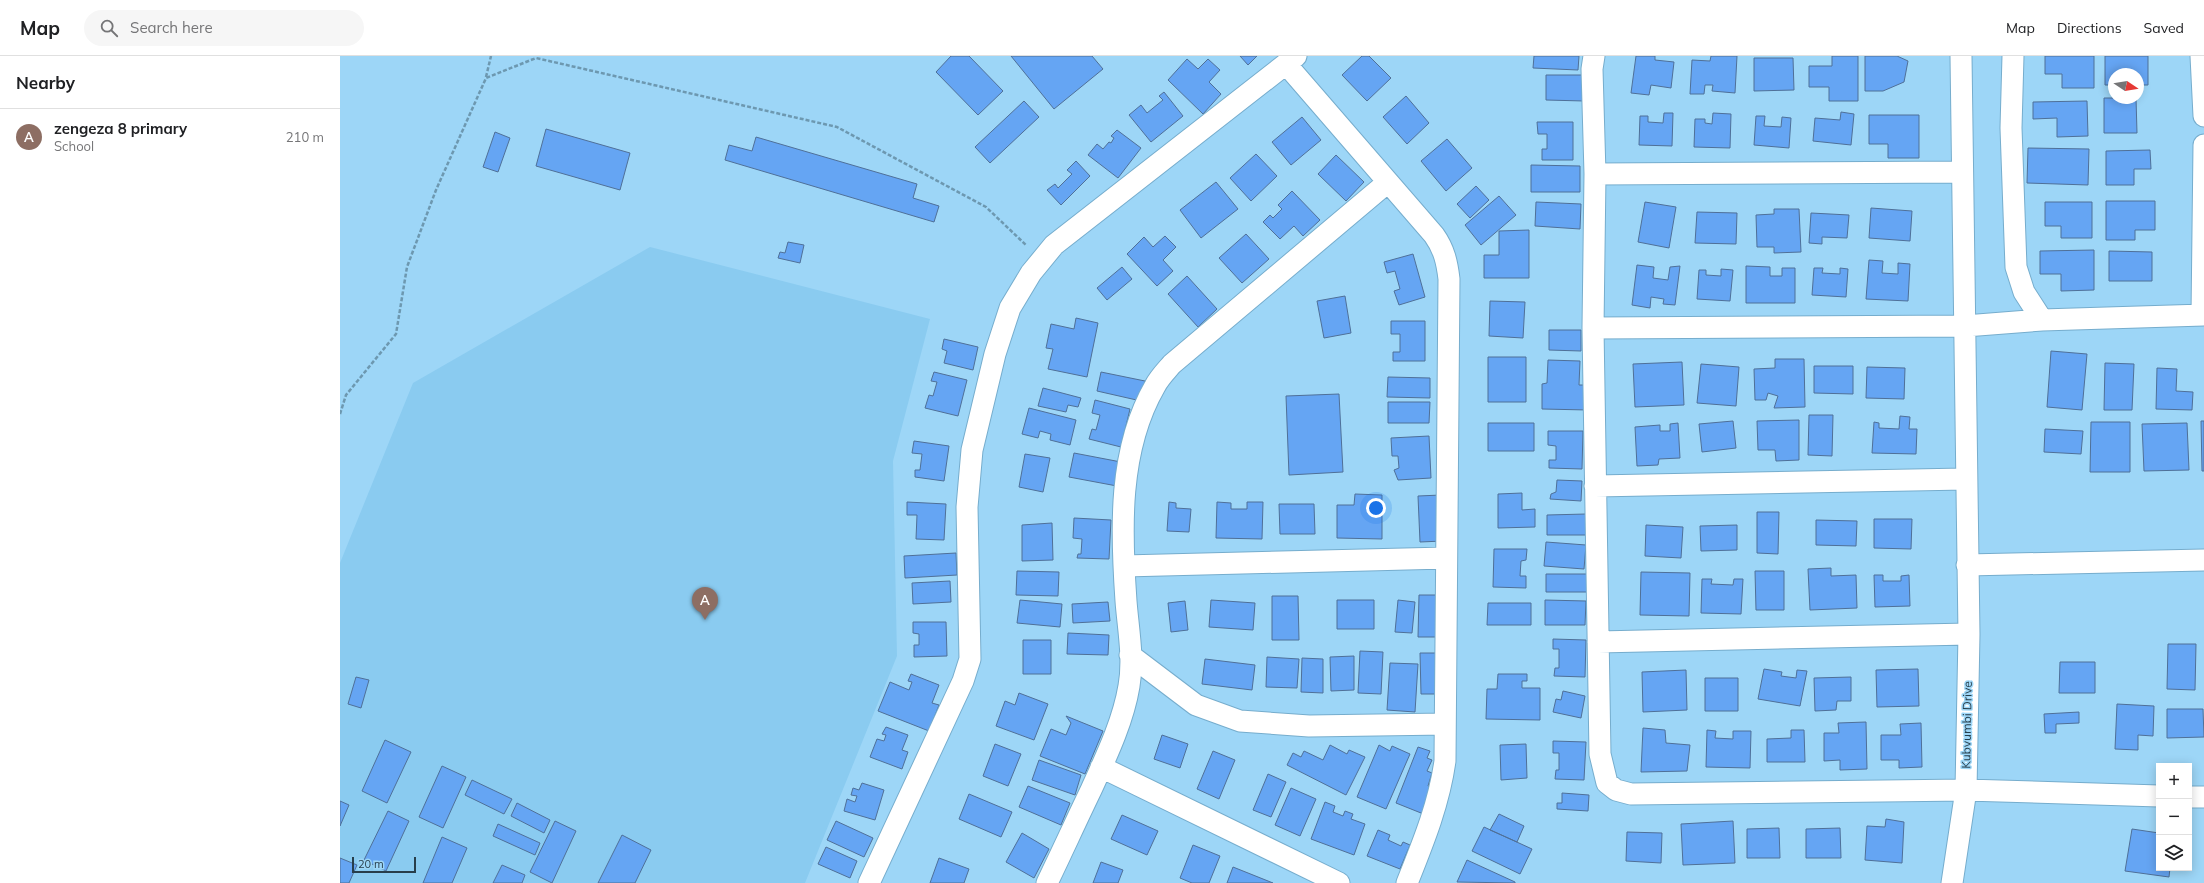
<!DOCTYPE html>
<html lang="en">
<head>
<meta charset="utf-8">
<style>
	:root { --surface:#fff; --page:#f6f6f6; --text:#202124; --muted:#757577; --line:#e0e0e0; --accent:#1a73e8 }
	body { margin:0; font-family:Mulish,sans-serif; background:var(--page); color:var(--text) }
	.controls { position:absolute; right:12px; bottom:12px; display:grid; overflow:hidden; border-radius:0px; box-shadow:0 2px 10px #0003 }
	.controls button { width:36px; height:36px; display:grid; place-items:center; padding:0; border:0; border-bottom:1px solid var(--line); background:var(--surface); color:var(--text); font:20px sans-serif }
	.compass { position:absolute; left:1768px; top:12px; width:36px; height:36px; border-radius:50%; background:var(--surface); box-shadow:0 2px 10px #0003; rotate:102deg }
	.scale { position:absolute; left:12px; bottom:10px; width:64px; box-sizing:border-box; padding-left:4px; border:2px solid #273e4b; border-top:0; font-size:11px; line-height:14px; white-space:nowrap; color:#273e4b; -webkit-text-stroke:3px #9dd6f7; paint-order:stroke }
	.you { position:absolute; left:1036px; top:452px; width:14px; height:14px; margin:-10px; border:3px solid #fff; border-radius:50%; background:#1a73e8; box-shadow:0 0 0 6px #1a73e833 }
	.badge { display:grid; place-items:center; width:26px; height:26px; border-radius:50%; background:var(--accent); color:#fff; font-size:13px; font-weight:700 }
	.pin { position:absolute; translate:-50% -33px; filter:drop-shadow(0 1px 2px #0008) }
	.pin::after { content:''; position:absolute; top:21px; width:14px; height:12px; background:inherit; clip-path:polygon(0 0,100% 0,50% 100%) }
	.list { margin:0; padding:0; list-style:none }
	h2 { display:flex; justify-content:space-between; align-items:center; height:52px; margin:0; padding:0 16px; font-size:17px }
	h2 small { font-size:13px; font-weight:400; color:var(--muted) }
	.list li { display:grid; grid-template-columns:26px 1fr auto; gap:12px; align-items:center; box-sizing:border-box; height:56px; padding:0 16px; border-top:1px solid var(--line) }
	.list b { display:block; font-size:15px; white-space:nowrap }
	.list p { margin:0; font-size:13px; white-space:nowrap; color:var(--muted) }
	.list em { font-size:13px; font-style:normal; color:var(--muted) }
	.icon { flex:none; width:22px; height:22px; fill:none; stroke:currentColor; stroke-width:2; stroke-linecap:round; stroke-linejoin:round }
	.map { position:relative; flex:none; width:1864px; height:827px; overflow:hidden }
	header { display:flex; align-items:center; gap:24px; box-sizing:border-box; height:56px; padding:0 20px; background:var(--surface); border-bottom:1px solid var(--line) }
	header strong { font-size:19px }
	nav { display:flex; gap:22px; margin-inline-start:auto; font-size:14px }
	.search { width:280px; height:36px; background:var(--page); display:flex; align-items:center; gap:10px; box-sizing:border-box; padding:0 14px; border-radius:22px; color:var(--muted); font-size:15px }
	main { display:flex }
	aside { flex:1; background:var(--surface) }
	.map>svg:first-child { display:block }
	.built { fill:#8acbf0 }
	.building { fill:#65a5f3; stroke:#4f7098 }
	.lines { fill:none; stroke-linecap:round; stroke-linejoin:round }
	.minor-casing { stroke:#76adcd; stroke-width:23 }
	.path { stroke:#6d98b0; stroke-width:2.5; stroke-dasharray:4 2; stroke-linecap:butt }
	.minor { stroke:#fff; stroke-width:21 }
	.labels { text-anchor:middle; stroke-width:3; stroke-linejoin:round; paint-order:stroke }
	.street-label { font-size:12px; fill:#273e4b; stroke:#9dd6f7 }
</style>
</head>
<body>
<header>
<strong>Map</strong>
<div class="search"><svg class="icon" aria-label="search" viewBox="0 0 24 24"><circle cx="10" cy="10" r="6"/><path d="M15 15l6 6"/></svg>Search here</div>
<nav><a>Map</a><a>Directions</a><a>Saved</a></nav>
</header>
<main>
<aside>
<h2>Nearby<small></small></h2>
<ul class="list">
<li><span class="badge" style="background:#8d6e63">A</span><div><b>zengeza 8 primary</b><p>School</p></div><em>210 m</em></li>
</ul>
</aside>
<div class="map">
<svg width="1864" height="827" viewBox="0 0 1864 827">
	<rect width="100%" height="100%" fill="#9dd6f7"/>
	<path class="built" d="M310,191L590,263L553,405L557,600L465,827H0V507L73,327Z"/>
	<path class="building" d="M611,0H629L663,35L638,59L596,16Z
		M671,0H752L763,13L714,53Z
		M900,0H917L908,9Z
		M1022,0H1029L1051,22L1027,45L1002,19Z
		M1194,0H1239L1238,14L1193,12Z
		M1296,0H1315V4L1334,6L1331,32L1311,29L1309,39L1291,37Z
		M1371,0H1397L1395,37L1372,35L1373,29H1365L1364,38H1350L1352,4L1370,5Z
		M1492,0H1518V45H1489V31H1469V10H1492Z
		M1525,0H1557L1568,5L1564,26L1543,35H1525Z
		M1705,0H1754V32H1722V18H1705Z
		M1765,0H1808V29H1798V18H1774V29H1765Z
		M1414,2H1453L1454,34L1414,35Z
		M847,3L858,13L868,3L880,14L869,26L881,38L863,58L828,24Z
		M1206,19H1245L1244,45L1206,44Z
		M824,36L843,60L811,86L789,59L801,49L807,57L823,44L819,40Z
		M1066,40L1089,67L1067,88L1043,61Z
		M1764,42H1796L1797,77H1764Z
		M684,45L699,61L650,107L635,91Z
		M1747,45L1748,80L1717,81V62L1693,63V46Z
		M1501,56L1514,58L1511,89L1473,85L1475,62L1500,64Z
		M1324,57H1333L1332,90L1299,89L1300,60H1308V66L1323,67Z
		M1373,57L1391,58L1390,92L1354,91L1355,63H1365V67L1372,68Z
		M1529,59H1579V102H1548V88H1529Z
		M1416,60H1425L1424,70L1441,71L1442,61L1451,62L1449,92L1414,89Z
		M962,61L981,84L951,109L932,86Z
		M1197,66H1233V104H1202V93H1207V78H1198Z
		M206,73L290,97L280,134L196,110Z
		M777,74L801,92L778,122L748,99L757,88L763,93L769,86L771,87L774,82L771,80Z
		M155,76L170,82L158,116L143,111Z
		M416,81L577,128L573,142L599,150L594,166L385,104L389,89L412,95Z
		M1107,83L1132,112L1106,135L1081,105Z
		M1688,92L1749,93L1748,129L1687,127Z
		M1810,94L1811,113H1794V129H1766V95Z
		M916,98L937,120L911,145L890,122Z
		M996,99L1024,126L1006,145L978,118Z
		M736,105L750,120L721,149L707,134L715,128L718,132L732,118L727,114Z
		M1191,109L1240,110V136H1191Z
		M876,126L898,153L861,182L840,154Z
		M1136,130L1149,144L1130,162L1117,148Z
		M952,135L980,164L963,180L954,170L940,183L923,166L930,159L933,162L942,153L938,149Z
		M1159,140L1176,159L1141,189L1125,169Z
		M1766,145H1815V174H1795V184H1766Z
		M1196,146L1241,148L1240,173L1195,170Z
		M1305,146L1336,151L1329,192L1298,186Z
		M1705,146H1752V182H1721V170H1705Z
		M1531,152L1572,155L1570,185L1529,182Z
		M1434,153H1459L1461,196L1434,197V191H1417L1416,159L1434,158Z
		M1357,156L1397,157L1396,188L1355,187Z
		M1471,157L1509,159L1507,182L1482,181V188L1469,187Z
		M1189,174V222H1144V199H1159V175Z
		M906,178L929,203L902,227L879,202Z
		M825,180L836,191L823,204L833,215L817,230L787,198L804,181L813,191Z
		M448,186L464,189L460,207L438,202L440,196L445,197Z
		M1754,194V234L1721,235V218H1700V195Z
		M1769,195L1812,196V225H1769Z
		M1073,198L1085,241L1059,249L1054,235L1060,233L1055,215L1047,217L1044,206Z
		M1529,204L1543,205L1542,217L1558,218V207L1570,208L1568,245L1526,243Z
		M1297,209L1314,211L1313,222L1328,224L1330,211L1340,210L1335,249L1323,248L1324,243L1311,241L1310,252L1292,249Z
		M1406,210L1430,211V220H1442V212H1455V247H1406Z
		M782,211L792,223L767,244L757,232Z
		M1474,212H1483L1482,217L1500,218V212L1508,213L1506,241L1472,239Z
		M1381,213L1393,214L1390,245L1357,243L1359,214H1366V219L1381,220Z
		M847,220L877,253L858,271L828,238Z
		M1005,240L1011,277L984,282L977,245Z
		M1150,245L1185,246L1183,282L1149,280Z
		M736,262L758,267L747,321L708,313L713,293L706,292L711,268L734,273Z
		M1051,265H1085V305H1053V296H1060V278H1051Z
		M1209,274H1241V295L1209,294Z
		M604,283L638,291L633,314L604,307L607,295L602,293Z
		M1711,295L1747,298L1742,354L1707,351Z
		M1148,301H1186V346H1148Z
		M1435,303H1464L1465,351L1434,352L1438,340L1428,337L1426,344H1415L1414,313L1435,312Z
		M1208,304L1240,305L1239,329H1249L1248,354L1202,353V328L1207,327Z
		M1342,306L1344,349L1295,351L1293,308Z
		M1765,307L1794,308L1792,354H1764Z
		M1361,308L1399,311L1396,350L1357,347Z
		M1474,310H1513V338L1474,337Z
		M1527,311L1565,312L1564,343L1526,342Z
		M1817,312L1837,313L1836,335L1853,336L1852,354L1816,353Z
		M594,316L627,324L618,360L585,352L589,339L593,340L597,326L591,325Z
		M761,316L805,325L801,345L757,335Z
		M1048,321L1090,322V342L1047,341Z
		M703,332L741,342L738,351L728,349L726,356L698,350Z
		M999,338L1003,416L949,419L946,340Z
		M755,344L790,353L781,391L749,383L752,373L756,374L760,359L752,357Z
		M1048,346H1090L1089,367H1048Z
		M689,352L736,364L730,389L710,384L711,378L700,375L698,382L682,378Z
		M1469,359H1493L1492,400L1468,399Z
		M1560,360L1570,361L1569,373H1577L1576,398L1532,397L1534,366L1539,367V372L1559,373Z
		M1459,364V404L1436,405L1435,394H1418L1417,365Z
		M1393,365L1396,392L1362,396L1359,368Z
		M1861,365H1864V415H1862Z
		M1751,366H1790V416H1750Z
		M1148,367H1194V395H1148Z
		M1338,367L1340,402L1319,403L1318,409L1297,410L1295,371L1320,369V375H1330V368Z
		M1847,367L1849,414L1804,415L1802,368Z
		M1705,373L1743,375L1741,398L1704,396Z
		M1208,375H1243L1242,413L1209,412V404H1216V390L1208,389Z
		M1089,380L1091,422L1058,424L1054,414L1059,412L1058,400H1052L1051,382Z
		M574,385L609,390L604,425L575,421V414H580L582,398L572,397Z
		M734,397L781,406L777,430L729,421Z
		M685,398L710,402L703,436L679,431Z
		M1217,424L1242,425L1241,445L1210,443L1211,438L1216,436Z
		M1182,437V454L1195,453V471L1158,472V438Z
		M1015,438L1042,439V483L997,482V449H1014Z
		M1101,439L1103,485L1080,486L1078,440Z
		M567,446L606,448L604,484L576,483L577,459H567Z
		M829,446L836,447V452L851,453L849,476L827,475Z
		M877,446L891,447V453H907V446H923L922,483L876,482Z
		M939,448H974L975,478H940Z
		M1417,456H1439L1438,498L1417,497Z
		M1246,458L1247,479H1207V459Z
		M734,462L771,464L769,503L737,502L738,498H741L742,483L733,482Z
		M1534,463H1572L1571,493L1534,492Z
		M1476,464L1517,465L1516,490L1476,489Z
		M712,467L713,504L682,505V469Z
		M1306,469L1343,471L1341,502L1305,500Z
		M1397,469V494L1361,495L1360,470Z
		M1206,486L1246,489L1244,513L1204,510Z
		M1154,493H1187L1186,504L1181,505L1180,520H1186V532L1153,531Z
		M616,497L617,519L565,522L564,500Z
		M1491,512V520L1516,519L1517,552L1470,554L1468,513Z
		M677,515L719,516L718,540L676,539Z
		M1415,515H1444V554H1416Z
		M1301,516L1350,517L1349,560L1300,559Z
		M1206,518H1247V536H1206Z
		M1534,519H1543V525H1561V520L1569,519L1570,550L1535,551Z
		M1362,523H1372L1371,528L1393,529L1394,523H1403L1401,558L1361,557Z
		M610,525L611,546L573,548L572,527Z
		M1079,539H1102L1101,581H1078Z
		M932,540H958L959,584H932Z
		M680,544L722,548L720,571L677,567Z
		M871,544L915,547L913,574L869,571Z
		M997,544H1034V573H997Z
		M1058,544L1075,546L1072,577L1055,576Z
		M1205,544L1246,545L1245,569H1205Z
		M845,545L848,574L831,576L828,547Z
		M768,546L770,565L733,567L732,548Z
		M1148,547H1191V569H1147Z
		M573,566H606L607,600L574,601V589H579V578L573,577Z
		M728,577L769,579L768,599L727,598Z
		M1213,583L1246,584L1245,621L1214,620L1215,612H1219V593H1213Z
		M683,584H711V618H683Z
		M1828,588H1856L1855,634L1827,633Z
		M1020,595L1043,596L1041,638L1018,637Z
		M1080,597H1100L1101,638H1081Z
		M1014,600V634L991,635L990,601Z
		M927,601L959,603L957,632L926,631Z
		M962,602L983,603V637L961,636Z
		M865,603L915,609L912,634L862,628Z
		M1720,606H1755V637H1719Z
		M1050,607L1078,608L1075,656L1047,654Z
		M1424,613L1442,616L1441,620L1456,622L1457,614L1467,615L1460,650L1418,643Z
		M1578,613L1579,650L1537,651L1536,614Z
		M1346,614L1347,654L1303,656L1302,616Z
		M571,618L599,629L592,647L599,649L589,675L538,655L550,626L569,634L572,626L568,625Z
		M1158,618H1187V625H1182V632H1200V664L1146,663L1147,633H1157Z
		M16,621L29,624L21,652L8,648Z
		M1511,621V645H1497L1496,654L1475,655L1474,622Z
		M1365,622H1398V655H1365Z
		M1223,635L1245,640L1241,662L1213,656L1216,643L1221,644Z
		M679,637L708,648L694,684L656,670L665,645L675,649Z
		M1777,648L1814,650L1813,680L1798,679V694L1775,693Z
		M1827,653H1863L1864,681L1827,682Z
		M1739,656V667L1716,668V677H1705L1704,658Z
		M726,660L763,675L745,718L700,700L711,673L726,679L731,667Z
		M1526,666L1527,713L1500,714V704L1484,705V677H1499L1498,667Z
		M1581,667L1582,711L1559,712V704H1541V679H1561L1560,668Z
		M546,671L568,679L562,694L568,696L562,713L530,701L537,683L544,685L546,679L542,678Z
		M1303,672L1325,674L1326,687L1350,689L1347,715L1301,716Z
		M1367,674L1376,675L1375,682L1393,683V675H1411L1410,712L1366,711Z
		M1451,674H1464L1465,706H1427V683L1451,682Z
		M822,679L848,688L840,712L814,703Z
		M45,684L71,696L47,747L22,735Z
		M1213,685L1246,686L1244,724L1215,723L1216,714H1219V697H1213Z
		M655,688L681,698L668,730L643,720Z
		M1186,688L1187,722L1161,724L1160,689Z
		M990,689L1007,698L1009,694L1025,701L1006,739L947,709L953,697L961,701L964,695L983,704Z
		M1039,689L1050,695L1052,690L1070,698L1046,753L1017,741Z
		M1078,691L1090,695L1087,702L1092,704L1087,715L1092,717L1088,730L1096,733L1086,759L1056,747Z
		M873,695L895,704L879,743L857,733Z
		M699,704L741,719L735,739L692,724Z
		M102,710L126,721L103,772L79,761Z
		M928,718L946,726L931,761L913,754Z
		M132,724L172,743L164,758L125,739Z
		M522,727L544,734L535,764L504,755L507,743L515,746L517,740L511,739L513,732L519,734Z
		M688,730L730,747L721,769L679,751Z
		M951,732L976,743L960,780L935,769Z
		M1222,737L1249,739L1248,755L1217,753V747H1222Z
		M629,738L672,756L661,781L619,763Z
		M0,745L9,749L0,770Z
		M985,746L995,750L993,756L1003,760L1005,755L1013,758L1011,763L1025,768L1014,799L971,783Z
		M177,747L210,764L204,777L171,760Z
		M48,755L69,765L46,815L24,804Z
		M1159,758L1184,770L1177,786L1150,774Z
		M782,759L818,775L807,799L771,783Z
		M1546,763L1564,766L1562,807L1525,804L1527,770L1545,771Z
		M215,765L236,775L212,827L190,816Z
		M496,765L533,782L524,801L487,784Z
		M1393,765L1395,807L1343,809L1341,768Z
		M158,768L200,787L195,799L153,780Z
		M1144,771L1192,793L1180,818L1132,795Z
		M1439,772L1440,802H1407V773Z
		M1500,772L1501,802H1466V773Z
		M1792,773L1819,777V812H1830L1829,821L1785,815Z
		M1038,774L1050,779L1048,784L1061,790L1063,786L1070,789L1060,813L1027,800Z
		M1287,776L1322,777L1321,807L1286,805Z
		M682,777L709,793L694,822L666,806Z
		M282,779L311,794L295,827H258Z
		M102,781L127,792L112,827H83Z
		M853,789L880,800L869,827H852L840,822Z
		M486,791L517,805L510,822L478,808Z
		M0,802L17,809L9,827H0Z
		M599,802L629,813L624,827H590Z
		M1127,804L1175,826V827L1117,826Z
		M761,806L783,814L778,827H753Z
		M162,809L185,819L182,827H153Z
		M893,811L933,827H887Z"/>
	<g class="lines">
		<defs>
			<path id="minor" d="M1254,0L1252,13L1255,118L1253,272L1260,698L1267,727L1276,734L1291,738L1626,734L1819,740
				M1673,0L1671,72L1676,211L1684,236L1702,264
				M1861,0L1864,60
				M946,8L1094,179C1104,193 1107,206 1109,223L1105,705C1099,748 1083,787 1067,827
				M1255,118L1622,116
				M1862,259L1864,89
				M1253,272L1625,270L1702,264L1864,259
				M1255,430L1625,423
				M1627,509L1864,504
				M784,510L1106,502
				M1258,586L1629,578
				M790,599L856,649L900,665L969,670L1105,668
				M761,711L999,827
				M1849,741H1864
				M529,827L623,625L630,603L627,451L632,394L655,298L670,252L691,217L714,189L956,0
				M707,827C722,796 736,765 751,734C766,701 783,666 789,630C794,602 788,572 786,545C781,474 778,394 815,330C819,322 826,315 832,308L1048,126
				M1612,827L1626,734L1629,578L1621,0"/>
		</defs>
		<use href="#minor" class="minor-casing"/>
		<path class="path" d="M146,21L151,0
			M0,358L6,339L56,278L67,211L96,134L146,22L196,2L497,71L646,151L687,190"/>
		<use href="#minor" class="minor"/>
	</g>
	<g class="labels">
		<g class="street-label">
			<text transform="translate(1627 669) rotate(-89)" y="4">Kubvumbi Drive</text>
		</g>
	</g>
</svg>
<div class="controls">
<button>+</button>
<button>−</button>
<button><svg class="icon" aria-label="layers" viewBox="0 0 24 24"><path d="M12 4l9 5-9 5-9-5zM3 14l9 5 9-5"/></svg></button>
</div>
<svg class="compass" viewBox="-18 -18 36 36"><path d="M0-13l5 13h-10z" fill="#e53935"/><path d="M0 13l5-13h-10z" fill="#757577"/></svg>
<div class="scale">20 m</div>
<div class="you"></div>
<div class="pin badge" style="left:365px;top:564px;background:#8d6e63">A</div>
</div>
</main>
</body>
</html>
